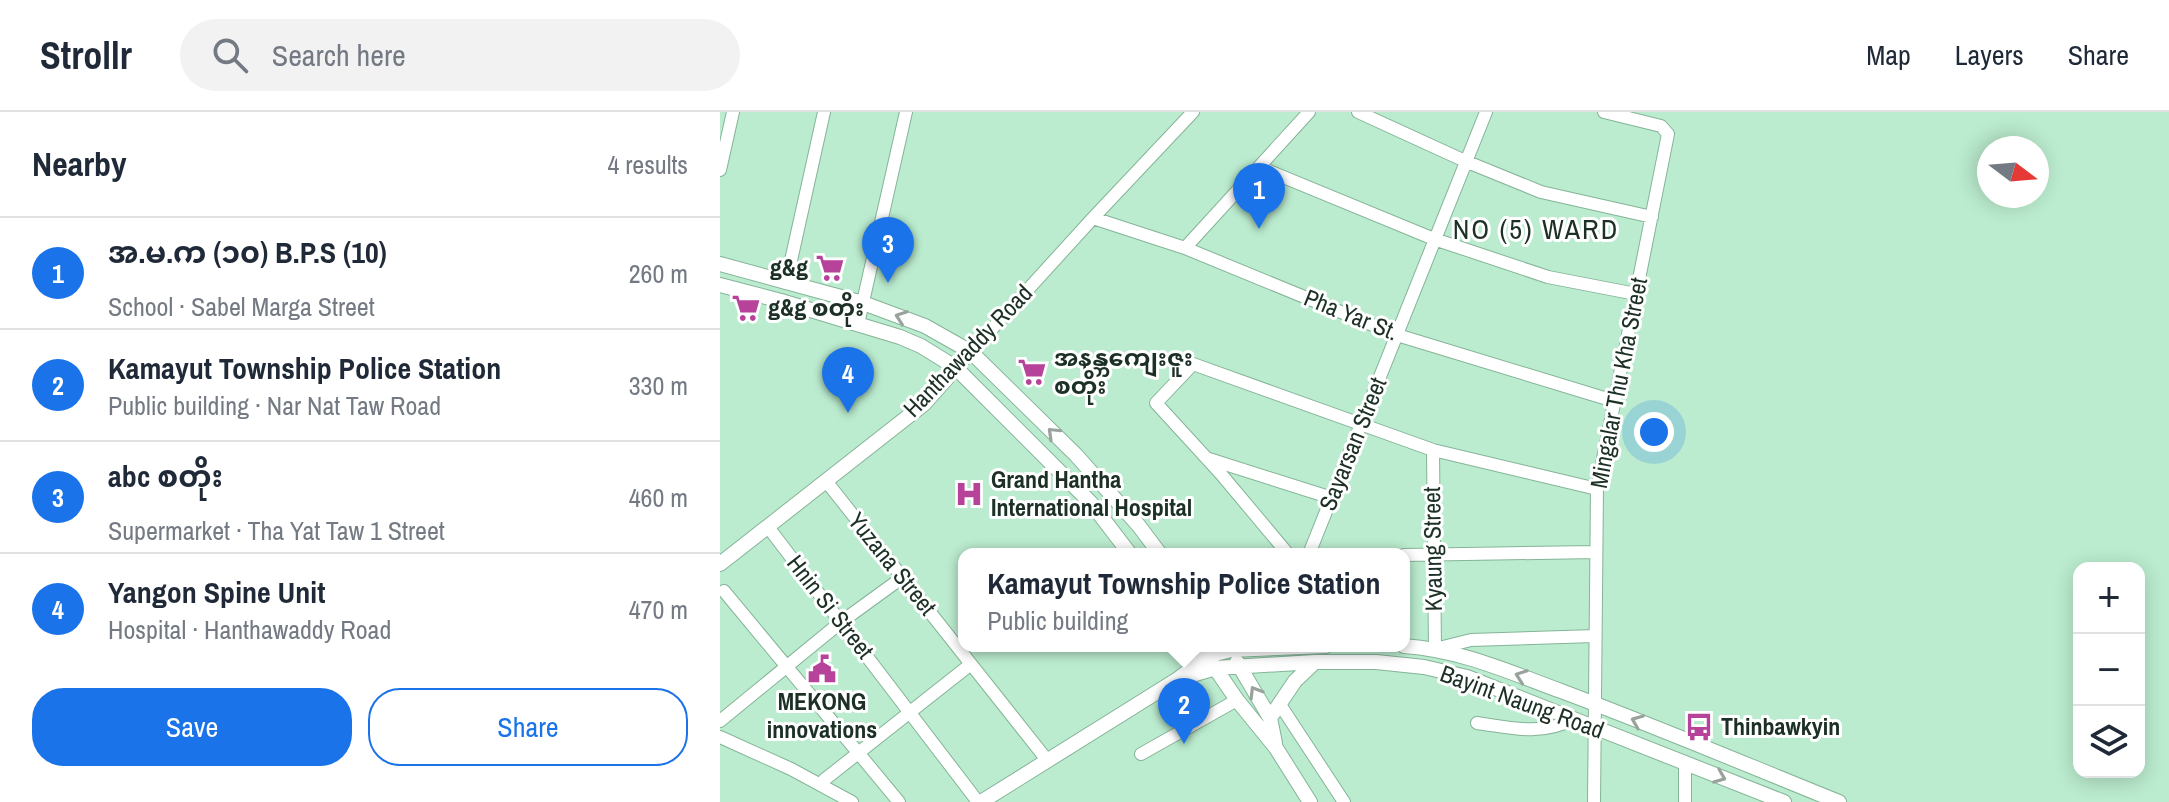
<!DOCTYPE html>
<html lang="en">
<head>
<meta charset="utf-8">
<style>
	:root { --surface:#fff; --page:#f2f2f3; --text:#1f2937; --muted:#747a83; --line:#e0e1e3; --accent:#1a73e8 }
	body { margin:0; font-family:"Archivo Narrow","Noto Sans Myanmar",sans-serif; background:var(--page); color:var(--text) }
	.controls { position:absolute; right:24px; bottom:24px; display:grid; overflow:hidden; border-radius:16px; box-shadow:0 4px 20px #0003 }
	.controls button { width:72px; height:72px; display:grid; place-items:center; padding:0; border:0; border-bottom:2px solid var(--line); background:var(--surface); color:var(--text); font:40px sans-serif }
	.compass { position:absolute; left:1257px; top:24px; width:72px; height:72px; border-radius:50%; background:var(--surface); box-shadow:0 4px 20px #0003; rotate:106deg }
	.you { position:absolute; left:934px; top:320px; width:28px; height:28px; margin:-20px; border:6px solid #fff; border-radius:50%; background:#1a73e8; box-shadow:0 0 0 12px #1a73e833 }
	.badge { display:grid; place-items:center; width:52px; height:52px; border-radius:50%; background:var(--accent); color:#fff; font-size:26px; font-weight:700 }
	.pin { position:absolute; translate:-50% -66px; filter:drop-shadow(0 2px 4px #0008) }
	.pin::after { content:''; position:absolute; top:42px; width:28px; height:24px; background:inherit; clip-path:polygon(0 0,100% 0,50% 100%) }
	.popup { position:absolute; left:238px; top:436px; width:452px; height:104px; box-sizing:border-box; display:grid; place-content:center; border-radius:16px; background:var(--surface); filter:drop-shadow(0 2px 6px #0005); font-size:26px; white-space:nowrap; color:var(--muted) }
	.popup b { font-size:30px; color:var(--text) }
	.popup::after { content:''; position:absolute; left:50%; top:100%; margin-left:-16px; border:16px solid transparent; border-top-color:var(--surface) }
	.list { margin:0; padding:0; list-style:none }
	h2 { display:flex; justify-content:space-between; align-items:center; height:104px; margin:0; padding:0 32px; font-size:34px }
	h2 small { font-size:26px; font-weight:400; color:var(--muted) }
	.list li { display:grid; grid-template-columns:52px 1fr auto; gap:24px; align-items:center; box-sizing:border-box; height:112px; padding:0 32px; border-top:2px solid var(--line) }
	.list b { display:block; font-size:30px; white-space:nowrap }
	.list p { margin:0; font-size:26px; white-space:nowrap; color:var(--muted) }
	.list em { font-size:26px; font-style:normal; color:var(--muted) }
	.actions { display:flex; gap:16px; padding:24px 32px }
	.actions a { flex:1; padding:18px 0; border:2px solid var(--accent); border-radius:32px; text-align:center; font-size:28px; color:var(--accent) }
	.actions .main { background:var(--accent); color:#fff }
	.icon { flex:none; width:44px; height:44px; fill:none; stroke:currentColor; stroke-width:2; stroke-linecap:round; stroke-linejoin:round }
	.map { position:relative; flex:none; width:1449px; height:690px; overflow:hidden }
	header { display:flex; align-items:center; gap:48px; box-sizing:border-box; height:112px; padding:0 40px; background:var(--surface); border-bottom:2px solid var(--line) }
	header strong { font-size:38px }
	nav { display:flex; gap:44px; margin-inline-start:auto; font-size:28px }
	.search { width:560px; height:72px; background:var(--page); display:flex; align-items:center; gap:20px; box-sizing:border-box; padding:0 28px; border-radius:44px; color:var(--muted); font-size:30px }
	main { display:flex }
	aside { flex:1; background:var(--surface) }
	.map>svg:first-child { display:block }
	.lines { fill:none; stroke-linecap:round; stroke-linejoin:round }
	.minor-casing { stroke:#85b498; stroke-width:14 }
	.major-casing { stroke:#85b498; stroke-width:16 }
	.minor { stroke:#fff; stroke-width:12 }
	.major { stroke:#fff; stroke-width:14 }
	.oneway { stroke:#99a29d }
	.labels { text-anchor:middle; stroke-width:6; stroke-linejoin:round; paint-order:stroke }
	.poi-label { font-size:24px; font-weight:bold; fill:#1d3025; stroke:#fff; text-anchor:start }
	.street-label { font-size:24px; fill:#1d3025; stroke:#fff }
	.quarter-label { font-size:28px; letter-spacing:2px; fill:#1d3025; stroke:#fff }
</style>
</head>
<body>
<header>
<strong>Strollr</strong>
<div class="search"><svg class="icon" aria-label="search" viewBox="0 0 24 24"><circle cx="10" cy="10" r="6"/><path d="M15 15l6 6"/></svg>Search here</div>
<nav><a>Map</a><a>Layers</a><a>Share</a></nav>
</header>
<main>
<aside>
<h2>Nearby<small>4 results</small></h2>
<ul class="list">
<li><span class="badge">1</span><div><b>အ.မ.က (၁၀) B.P.S (10)</b><p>School · Sabel Marga Street</p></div><em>260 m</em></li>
<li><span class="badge">2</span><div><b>Kamayut Township Police Station</b><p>Public building · Nar Nat Taw Road</p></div><em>330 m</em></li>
<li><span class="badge">3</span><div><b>abc စတိုး</b><p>Supermarket · Tha Yat Taw 1 Street</p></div><em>460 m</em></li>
<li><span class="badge">4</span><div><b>Yangon Spine Unit</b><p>Hospital · Hanthawaddy Road</p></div><em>470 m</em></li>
</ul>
<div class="actions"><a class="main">Save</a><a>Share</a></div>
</aside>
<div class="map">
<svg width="1449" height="690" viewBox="0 0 1449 690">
	<rect width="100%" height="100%" fill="#bbeccf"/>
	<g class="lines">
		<defs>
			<path id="minor" d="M638,0L745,49L821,80L932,105
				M539,55L714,127L828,165L916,182
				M0,58L13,0
				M373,106L465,136L677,223L894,289
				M465,136L589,0
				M66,171L104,0
				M138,212L186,0
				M251,240L373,106L473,0
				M713,338L715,537L751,528L875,524
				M489,347L612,386
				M106,369L327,648
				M48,415L258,690
				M568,442L501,362L436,291L473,252L713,338L877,377
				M589,442L766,0
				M684,443L876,440
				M4,479L179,690
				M559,591L624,690
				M0,609L121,510L183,465
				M757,611C792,616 820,624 854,607
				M0,625L71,657L132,690
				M421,642L517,588
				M104,668L251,552
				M874,690L877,377L948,22L941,14L884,0
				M965,690V651"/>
			<path id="major" d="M0,152L143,191L205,214L251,240L356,343L419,414L440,442
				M0,173L61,189L180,225L201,234L235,255L371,391L410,442
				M0,452L204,292L242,249
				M480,534L517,588L556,636L590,690
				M684,534C741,538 789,560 841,579C935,614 1027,653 1119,690
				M517,550L550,606L555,631
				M458,567L496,556L595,550H656L704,555L747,565L1064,690
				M550,606L575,569L595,550
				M261,690L458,567L487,544L511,538L606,534"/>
		</defs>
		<use href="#minor" class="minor-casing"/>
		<use href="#major" class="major-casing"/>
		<use href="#minor" class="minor"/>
		<use href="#major" class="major"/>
	</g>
	<defs><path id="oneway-chevron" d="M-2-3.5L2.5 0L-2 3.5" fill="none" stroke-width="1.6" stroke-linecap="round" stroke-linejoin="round" transform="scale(2)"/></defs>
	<g class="oneway">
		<use href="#oneway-chevron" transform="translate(181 205) rotate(-160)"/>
		<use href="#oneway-chevron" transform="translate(333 321) rotate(-136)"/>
		<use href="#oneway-chevron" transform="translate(801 564) rotate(-160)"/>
		<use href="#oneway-chevron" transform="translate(535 580) rotate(-121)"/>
		<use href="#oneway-chevron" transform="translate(917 609) rotate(-158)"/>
		<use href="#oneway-chevron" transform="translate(1000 665) rotate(22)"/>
	</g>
	<defs>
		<symbol id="supermarket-bare" viewBox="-9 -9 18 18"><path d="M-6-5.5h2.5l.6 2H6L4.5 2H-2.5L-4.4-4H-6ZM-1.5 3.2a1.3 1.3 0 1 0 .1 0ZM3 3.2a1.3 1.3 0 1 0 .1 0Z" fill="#b6429a" stroke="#fff" stroke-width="2.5" paint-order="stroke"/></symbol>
		<symbol id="hospital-bare" viewBox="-9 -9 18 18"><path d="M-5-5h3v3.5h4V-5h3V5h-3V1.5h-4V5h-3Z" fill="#b6429a" stroke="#fff" stroke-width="2.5" paint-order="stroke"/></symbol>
		<symbol id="civic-bare" viewBox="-9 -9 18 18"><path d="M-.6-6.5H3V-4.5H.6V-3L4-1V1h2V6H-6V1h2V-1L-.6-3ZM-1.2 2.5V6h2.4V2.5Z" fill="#b6429a" stroke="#fff" stroke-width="2.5" paint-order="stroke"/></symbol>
		<symbol id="bus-bare" viewBox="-9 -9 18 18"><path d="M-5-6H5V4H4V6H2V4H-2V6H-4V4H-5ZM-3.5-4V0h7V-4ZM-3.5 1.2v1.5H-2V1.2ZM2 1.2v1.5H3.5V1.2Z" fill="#b6429a" stroke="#fff" stroke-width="2.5" paint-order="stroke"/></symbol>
	</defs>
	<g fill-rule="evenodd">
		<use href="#supermarket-bare" x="90" y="136" width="40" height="40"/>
		<use href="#supermarket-bare" x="6" y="176" width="40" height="40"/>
		<use href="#supermarket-bare" x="292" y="240" width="40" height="40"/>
		<use href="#hospital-bare" x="229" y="362" width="40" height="40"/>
		<use href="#civic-bare" x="82" y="537" width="40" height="40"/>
		<use href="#bus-bare" x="959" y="595" width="40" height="40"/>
	</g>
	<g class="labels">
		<g class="poi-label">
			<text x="88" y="164" text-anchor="end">g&amp;g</text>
			<text x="48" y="204">g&amp;g စတိုး</text>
			<text x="334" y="254">အနန္တကျေးဇူး<tspan x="334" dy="28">စတိုး</tspan></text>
			<text x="271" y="376">Grand Hantha<tspan x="271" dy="28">International Hospital</tspan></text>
			<text x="102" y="598" text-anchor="middle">MEKONG<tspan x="102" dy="28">innovations</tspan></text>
			<text x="1001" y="623">Thinbawkyin</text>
		</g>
		<g class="street-label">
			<text transform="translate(631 203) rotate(22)" y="8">Pha Yar St.</text>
			<text transform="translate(248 239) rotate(-46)" y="8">Hanthawaddy Road</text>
			<text transform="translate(899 271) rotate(-79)" y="8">Mingalar Thu Kha Street</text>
			<text transform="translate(633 332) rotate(-68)" y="8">Sayarsan Street</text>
			<text transform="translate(713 437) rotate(-91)" y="8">Kyaung Street</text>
			<text transform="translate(172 452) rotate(51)" y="8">Yuzana Street</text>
			<text transform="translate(110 495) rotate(52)" y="8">Hnin Si Street</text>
			<text transform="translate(802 590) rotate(20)" y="8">Bayint Naung Road</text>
		</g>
		<g class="quarter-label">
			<text x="816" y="127">NO (5) WARD</text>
		</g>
	</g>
</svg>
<div class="controls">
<button>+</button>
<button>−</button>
<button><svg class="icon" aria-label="layers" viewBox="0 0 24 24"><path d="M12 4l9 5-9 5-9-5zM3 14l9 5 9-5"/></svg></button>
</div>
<svg class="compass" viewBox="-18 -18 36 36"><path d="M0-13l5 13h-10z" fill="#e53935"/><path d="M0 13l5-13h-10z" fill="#747a83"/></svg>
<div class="you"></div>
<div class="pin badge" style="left:539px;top:117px">1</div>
<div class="pin badge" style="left:464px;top:632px">2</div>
<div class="popup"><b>Kamayut Township Police Station</b>Public building</div>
<div class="pin badge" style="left:168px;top:171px">3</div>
<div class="pin badge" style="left:128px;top:301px">4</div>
</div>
</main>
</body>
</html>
